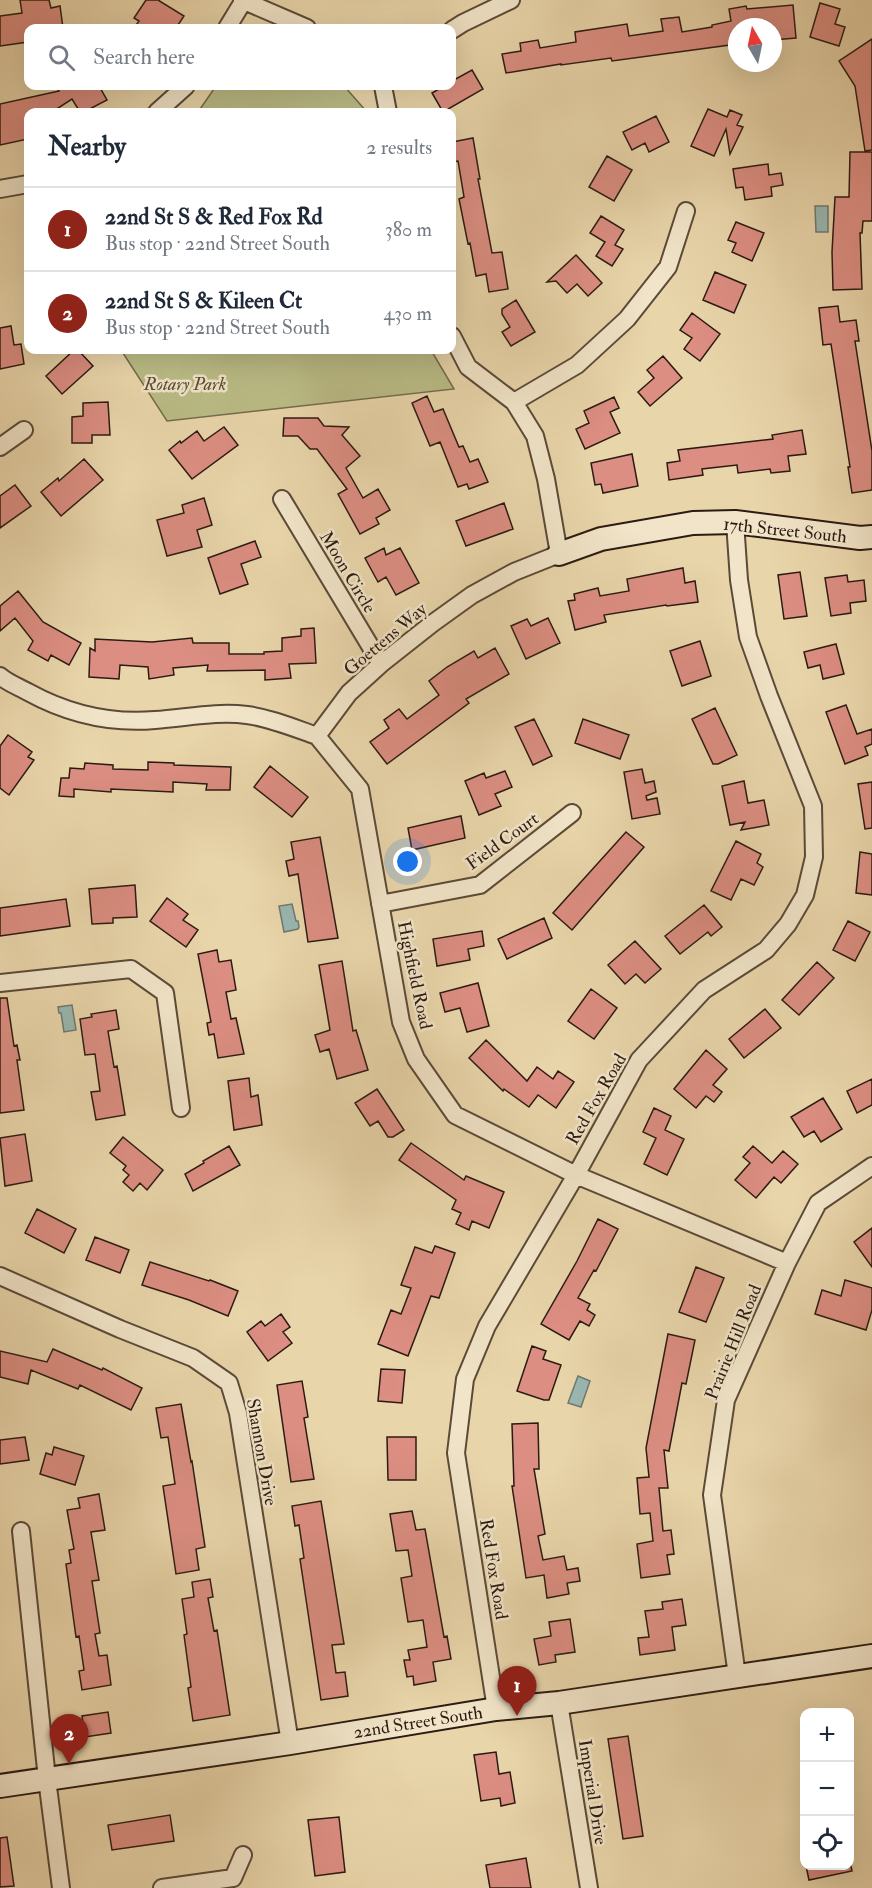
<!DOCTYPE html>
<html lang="en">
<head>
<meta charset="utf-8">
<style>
	:root { --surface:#fff; --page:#f2f2f3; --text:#1f2937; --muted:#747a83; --line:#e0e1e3; --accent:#8f2418 }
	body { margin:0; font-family:"IM FELL Double Pica",serif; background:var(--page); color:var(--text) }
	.controls { position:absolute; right:18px; bottom:18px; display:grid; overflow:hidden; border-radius:12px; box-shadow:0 6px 24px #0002 }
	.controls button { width:54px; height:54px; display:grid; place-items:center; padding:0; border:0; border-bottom:2px solid var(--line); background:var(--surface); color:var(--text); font:30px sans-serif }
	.compass { position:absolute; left:728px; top:18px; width:54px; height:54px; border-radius:50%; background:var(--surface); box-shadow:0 6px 24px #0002; rotate:351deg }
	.you { position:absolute; left:408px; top:862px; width:21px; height:21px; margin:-15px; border:4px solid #fff; border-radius:50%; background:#1a73e8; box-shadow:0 0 0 9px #1a73e833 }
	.badge { display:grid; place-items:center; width:39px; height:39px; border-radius:50%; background:var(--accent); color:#fff; font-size:20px; font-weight:700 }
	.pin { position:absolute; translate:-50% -50px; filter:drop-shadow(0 2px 3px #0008) }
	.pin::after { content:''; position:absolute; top:32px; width:21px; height:18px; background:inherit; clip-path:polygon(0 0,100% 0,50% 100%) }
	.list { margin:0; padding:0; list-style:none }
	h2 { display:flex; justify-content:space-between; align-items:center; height:78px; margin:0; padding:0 24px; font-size:26px }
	h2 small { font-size:20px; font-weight:400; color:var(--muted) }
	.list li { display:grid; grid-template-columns:39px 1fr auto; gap:18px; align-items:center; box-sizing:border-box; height:84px; padding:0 24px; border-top:2px solid var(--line) }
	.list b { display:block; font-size:22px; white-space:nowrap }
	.list p { margin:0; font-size:20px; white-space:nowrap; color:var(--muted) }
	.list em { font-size:20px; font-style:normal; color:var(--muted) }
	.icon { flex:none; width:33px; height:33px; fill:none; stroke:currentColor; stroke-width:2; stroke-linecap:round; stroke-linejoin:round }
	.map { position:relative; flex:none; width:872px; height:1888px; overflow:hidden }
	.search { position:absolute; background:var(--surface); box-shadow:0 6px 24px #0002; left:24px; top:24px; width:432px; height:66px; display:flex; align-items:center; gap:15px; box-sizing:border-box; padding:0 21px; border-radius:12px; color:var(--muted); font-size:22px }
	.panel { position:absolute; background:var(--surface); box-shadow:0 6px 24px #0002; left:24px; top:108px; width:432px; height:246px; border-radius:12px }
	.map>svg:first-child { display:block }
	.green { fill:#babc86; stroke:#736c4c; stroke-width:1.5 }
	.water { fill:#99b7b1; stroke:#6d7971; stroke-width:1.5 }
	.building { fill:#dc8e82; stroke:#2c1b12; stroke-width:1.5 }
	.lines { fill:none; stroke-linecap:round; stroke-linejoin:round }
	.street-casing { stroke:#5b4a38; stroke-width:20 }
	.secondary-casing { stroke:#2c1b12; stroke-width:26 }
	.street { stroke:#f1e4c8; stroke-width:16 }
	.secondary { stroke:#f1e4c8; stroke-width:22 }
	.labels { text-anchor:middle; stroke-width:5; stroke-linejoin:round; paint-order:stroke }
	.park-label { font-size:18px; font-style:italic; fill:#574b35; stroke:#f1e4c8 }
	.street-label { font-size:18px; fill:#2c1b12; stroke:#f1e4c8 }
</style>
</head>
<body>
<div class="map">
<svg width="872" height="1888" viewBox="0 0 872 1888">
	<rect width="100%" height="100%" fill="#e9d5aa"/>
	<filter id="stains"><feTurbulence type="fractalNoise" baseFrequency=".00333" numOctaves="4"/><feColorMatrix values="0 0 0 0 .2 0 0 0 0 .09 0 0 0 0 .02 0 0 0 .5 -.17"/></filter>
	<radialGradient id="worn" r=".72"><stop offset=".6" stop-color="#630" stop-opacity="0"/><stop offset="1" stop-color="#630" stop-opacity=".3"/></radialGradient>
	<path class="green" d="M216,86H344L367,112H198Z
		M121,350H431L454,389L167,421Z"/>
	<path class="water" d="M815,206H828V232H816Z
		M292,904L296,921H298L299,927L298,929L284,932L279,906Z
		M72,1005L76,1030L64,1032L61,1013H59L58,1007Z
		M578,1376L590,1381L581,1407L568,1403Z"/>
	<path class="building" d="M20,0H49L51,8L60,6L63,28H28V42L0,46V16L22,13Z
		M146,0H158L184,16L176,28H134L139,21L134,18Z
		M820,3L840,9L835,24L845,27L839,46L810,37Z
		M793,5L796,38L773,40V27H737V44L612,61L611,58L561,65V64L506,73L502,54L521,51L520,43L538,40L540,48L576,42L575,32L627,24L629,36L663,31L661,19L679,17L682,32L712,27V25L731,21L729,9L746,6L747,9Z
		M872,39V150L865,151L855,86L839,61Z
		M472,70L483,89L443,112L432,93L444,86H452V81Z
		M56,86H99L107,100L84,112H80L72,99L52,112H28V139L0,145V104L59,91Z
		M708,109L727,117L730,110L742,115L737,125L743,127L730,154L726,129L714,156L691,146Z
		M656,116L669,142L649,152L645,143L632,150L623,132Z
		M473,138L480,179H478L492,253L502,252L508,289L489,292L486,274L476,276L470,243L468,244L459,199L464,197L458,161L452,162V142Z
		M850,152H872V221H863L862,233H860L862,289L833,290L832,252L835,197H849Z
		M607,156L632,170L614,201L589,187Z
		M768,164L769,175L781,173L783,185L771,187L772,196L745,200L743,187L736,188L733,169Z
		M601,216L624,230L615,245L623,249L612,266L596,256L605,242L590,233Z
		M736,222L764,233L752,261L732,252L736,243L728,240Z
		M576,255L602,283L588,296L577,284L567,293L556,281L547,282Z
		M715,272L746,285L734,313L703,300Z
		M516,300L535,332L511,346L502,332L510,327L502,314V309Z
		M838,306L840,322L856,320L859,341H855L872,451V490L852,493L848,467H850L831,344L823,345L819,308Z
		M692,313L720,334L700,361L684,349L692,338L680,330Z
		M11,326L14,345L21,344L24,364L0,369V328Z
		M74,350H78L93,366L62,394L46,376Z
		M663,356L682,378L650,406L638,392L654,378L647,370Z
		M427,396L434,412L443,409L459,447L463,446L470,462L478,459L488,482L469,489L467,484L458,487L440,442L430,446L412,403Z
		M614,397L619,408L610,412L620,433L585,449L576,429L589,423L584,411Z
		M108,402L110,435H92V443H72V417L83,416V403Z
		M284,418H318L324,426L349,427L342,435L360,456L346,468L363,498L378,489L390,510L376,518L379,524L360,534L338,494L347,489L317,449H310L298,436H283Z
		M224,427L238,445L192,479L169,450L180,441L181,443L197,431L204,441Z
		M802,430L806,454L788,456L790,471L771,473L770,469L738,473L737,465L702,469L703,475L669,480L667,463L680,461L678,450L773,439L772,435Z
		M632,454L638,486L603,493L601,484L595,485L591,463Z
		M84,459L103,480L61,516L41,492L58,478L59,481Z
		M15,485L31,506L0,528V496Z
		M204,498L212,525L197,530L202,547L167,556L157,520L184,513L182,505Z
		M504,503L513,529L466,546L456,521Z
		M255,541L261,557L241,564L248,584L220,594L208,558Z
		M384,548L386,555L400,548L419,583L396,595L386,577L378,582L365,558Z
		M683,568L685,583L695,581L698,602L667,606L666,605L604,615L606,622L575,630L568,601L575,600L574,594L598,588L600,596L629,591L627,579Z
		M800,572L807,616L784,619L778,575Z
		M847,575L848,582L864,580L866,601L850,603L851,613L831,616L825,578Z
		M18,591L43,622L81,643L69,665L51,655L48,661L28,650L33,641L15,618L0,631V606Z
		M548,618L560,643L526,659L511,626L527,619L531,626Z
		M314,628L316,663L289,664L291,678L265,680V670L207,671L208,665L173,668L174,675L149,679L148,667L120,665L119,679L89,677L90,648L95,651V639L152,642L192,638L193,643H229V654H264V652L282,651V638L301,636V629Z
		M700,641L711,676L682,686L670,651Z
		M836,644L844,674L823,679L820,665L808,668L804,652Z
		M495,648L509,674L466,699L469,703L387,764L370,742L389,728L384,720L399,709L407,719L439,695L429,681L447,667L474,651L478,658Z
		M846,705L857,734L872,729V744L865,747L868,755L845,764L826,712Z
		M715,708L737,755L718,764H713L692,719Z
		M534,719L552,756L533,765L515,727Z
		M583,719L629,735L620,759L575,743Z
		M8,735L32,752L28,757L34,760L9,795L0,788V746Z
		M148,762L174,763V765L231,767L230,790H206L207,784L173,782V792L111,789V792L74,789V797L59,796L61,778H69L70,768L84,769L85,763L113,765V769L148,770Z
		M270,766L308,797L292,817L254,787Z
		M642,769L645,783L654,781L656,792L646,796L647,800L657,798L660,814L632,819L624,772Z
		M505,771L512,787L495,794L501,806L479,815L465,781L484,773L486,778Z
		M744,781L748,803L764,800L769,825L741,830L745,822L730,825L722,786Z
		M872,782V828L865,829L858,784Z
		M461,816L465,838L412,850L408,828Z
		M626,832L644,847L572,930L553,913Z
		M320,837L338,938L308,942L298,874L289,876L286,861L294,859L291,842Z
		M736,841L761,854L757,863L763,867L754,885L741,879L731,900L711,891Z
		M860,852L872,854V895L856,893Z
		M135,885L137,917L113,918V923L92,924L89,889Z
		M167,898L188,914L183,920L198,930L186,947L150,921Z
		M66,899L70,926L0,936V908Z
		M704,905L722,927L711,936L708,932L680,954L665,936Z
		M544,918L552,938L507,959L498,939Z
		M848,921L870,932L855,961L833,950Z
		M482,931L484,946L468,949L470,960L437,966L433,939Z
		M635,941L661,969L645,983L636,974L625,984L608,965Z
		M217,950L219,962L231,960L236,990L226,992L231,1019L236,1018L244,1054L218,1058L214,1034L209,1035L207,1023L211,1022L198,954Z
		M342,961L353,1031L356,1030L368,1070L337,1079L329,1049L320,1052L315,1035L330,1030L319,965Z
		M817,962L834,978L799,1015L782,1000Z
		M478,983L489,1026L467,1032L460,1008L445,1012L440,993Z
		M591,989L617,1008L594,1039L568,1021Z
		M0,998H7L14,1046L17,1045L20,1060H17L24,1110L0,1113Z
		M765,1009L781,1028L744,1058L729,1039Z
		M116,1010L119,1029L108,1031L114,1067L117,1066L125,1115L96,1120L91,1092L100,1091L95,1054L85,1055L80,1019L92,1017L91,1014Z
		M486,1040L527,1081L537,1067L553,1079L558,1071L574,1082L556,1108L538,1095L529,1107L504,1089L503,1091L469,1058Z
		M706,1050L727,1069L713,1085L722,1092L714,1102L706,1096L696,1108L674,1089Z
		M249,1078L251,1097L258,1095L262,1125L234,1130L228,1081Z
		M872,1079V1105L857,1113L847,1091Z
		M377,1089L404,1130L393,1137H388L378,1121L370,1126L355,1103Z
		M823,1098L842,1129L821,1142L814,1131L804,1137L791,1117Z
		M654,1108L671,1116L665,1130L684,1139L667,1175L644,1164L656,1138L643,1132Z
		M25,1134L32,1181L5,1186L0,1138Z
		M123,1137L163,1170L147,1190L140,1183L133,1191L123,1182L129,1175L123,1170L126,1166L110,1153Z
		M411,1143L464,1180L466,1176L504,1192L489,1228L472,1221L469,1230L456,1224L461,1213L452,1209L456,1200L399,1160Z
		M229,1146L240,1165L193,1191L185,1174L204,1163L203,1161Z
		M753,1146L772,1163L783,1151L798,1164L781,1183L774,1177L756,1198L735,1180L750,1163L743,1157Z
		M37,1209L76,1229L64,1253L25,1233Z
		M598,1219L618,1229L596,1271L594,1270L578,1298L590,1304L587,1310L595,1315L589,1326L580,1321L569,1340L541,1324L577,1261Z
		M872,1228V1267L854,1242Z
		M95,1237L129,1250L120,1273L86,1260Z
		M435,1246L455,1253L439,1298L431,1296L408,1356L378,1344L391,1310L401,1314L411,1288L401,1285L415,1247L432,1253Z
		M150,1262L209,1281L210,1280L238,1291L228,1316L189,1300L142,1285Z
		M696,1267L724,1278L706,1322L679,1312Z
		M845,1280L872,1288V1310L866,1330L815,1314L822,1290L841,1296Z
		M281,1314L290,1327L283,1332L292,1343L268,1361L247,1332L261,1321L265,1326Z
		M668,1334L695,1340L686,1384L682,1383L669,1451L664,1450L668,1488H659L663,1531L671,1530L674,1554L667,1555L670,1574L641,1578L637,1544L653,1541L650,1513L640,1514L637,1478L649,1477L646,1448Z
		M532,1346L546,1351L543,1359L561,1365L549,1400H544L517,1391Z
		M53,1349L102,1370L103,1368L142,1388L131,1410L80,1385L78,1389L31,1370L28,1384L0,1377V1351L47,1362Z
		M381,1369L405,1370L402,1403L378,1401Z
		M302,1381L308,1417L304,1418L314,1479L291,1482L277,1385Z
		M181,1404L191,1462L192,1461L205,1547L196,1549L199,1570L176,1574L163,1486L175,1484L168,1437L161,1438L156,1408Z
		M538,1423L539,1469H534L545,1534L538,1536L543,1560L564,1556L567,1570L578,1568L580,1581L567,1583L569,1594L547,1598L544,1575L526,1578L512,1486H514L512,1424Z
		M25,1437L29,1460L0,1464V1440Z
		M387,1437H416V1480H388Z
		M54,1447L84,1456L75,1485L40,1474L46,1453L52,1455Z
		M99,1494L105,1530L91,1532L99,1580L92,1581L100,1633L95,1634L99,1656L107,1655L111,1685L82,1690L79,1671L84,1670L79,1636L76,1637L66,1564L71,1563L69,1550L74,1549L67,1510L80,1508L78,1498Z
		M321,1501L344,1644L332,1645L336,1673L345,1672L348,1696L321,1700L300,1559L304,1558L299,1525L295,1526L292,1506Z
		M412,1511L416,1530L425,1529L444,1637L447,1636L451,1659L433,1662L436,1681L414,1685L413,1676L407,1677L404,1660H410L408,1650L427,1647L423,1620L408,1622L401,1578L412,1576L408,1550L396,1551L390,1514Z
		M210,1579L213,1597L208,1598L214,1631L217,1630L230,1715L193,1721L188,1688L191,1687L184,1635L187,1634L182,1599L194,1597L192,1582Z
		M682,1599L686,1625L672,1627L675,1650L640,1655L638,1638L649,1637L645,1611L663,1609L662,1602Z
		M570,1619L575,1652L555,1655L556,1662L539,1665L534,1639L551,1636L549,1622Z
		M108,1712L111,1733L85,1737L82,1716Z
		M628,1736L643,1836L623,1839L608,1739Z
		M496,1752L499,1774L510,1772L515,1803L501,1806L500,1798L481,1801L474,1755Z
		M170,1815L174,1841L112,1850L108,1825Z
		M339,1817L345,1872L315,1876L308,1820Z
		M7,1837L14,1886L0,1887V1838Z
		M526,1858L531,1888H490L486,1865Z
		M806,1866H851L852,1871L809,1880Z"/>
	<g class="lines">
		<defs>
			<path id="street" d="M242,0L307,28
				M227,28L244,0
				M452,30L463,23L511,0
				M383,86L388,112
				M157,112L186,86
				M0,189L28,184
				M514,402L577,365L627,319L668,267L686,211
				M0,447L24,430
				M282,499L381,664
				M0,676C8,683 19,687 28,692C68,714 109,724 155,720C186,718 216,711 247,715C270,718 294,728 317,736
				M317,736L360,789L401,1022L416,1059L455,1115L576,1175L787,1263
				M317,736L349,693L381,664L433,623L472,595L514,572L559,554L546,479L535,436L514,402L468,367L452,336
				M380,904L480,885L572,813
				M0,983L131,969L165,993L181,1108
				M0,1276L120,1329L193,1358L229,1383L238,1413L290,1743
				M21,1531L47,1779L61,1888
				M737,1676L712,1495L726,1400L787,1263L818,1203L872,1166
				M559,1703L589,1888
				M496,1709L456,1453L465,1379L487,1326L576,1175L639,1060L704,990L766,950L788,924L805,895L814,857L813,806L769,696L748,637L739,580L735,522
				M162,1888L233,1878L243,1855"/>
			<path id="secondary" d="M559,554L601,539L693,523L735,522L860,538L872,537
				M0,1786L290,1743L496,1709L559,1703L872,1656"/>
		</defs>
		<use href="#street" class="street-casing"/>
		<use href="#secondary" class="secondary-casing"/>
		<use href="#street" class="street"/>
		<use href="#secondary" class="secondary"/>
	</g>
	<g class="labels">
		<g class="park-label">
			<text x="185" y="390">Rotary Park</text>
		</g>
		<g class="street-label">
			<text transform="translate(785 530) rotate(6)" y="6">17th Street South</text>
			<text transform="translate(348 572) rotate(59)" y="6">Moon Circle</text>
			<text transform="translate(385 639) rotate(-40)" y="6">Goettens Way</text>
			<text transform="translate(502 841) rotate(-36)" y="6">Field Court</text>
			<text transform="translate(415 975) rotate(78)" y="6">Highfield Road</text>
			<text transform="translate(596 1099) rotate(-60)" y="6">Red Fox Road</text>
			<text transform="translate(733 1342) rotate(-68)" y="6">Prairie Hill Road</text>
			<text transform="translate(262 1452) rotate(80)" y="6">Shannon Drive</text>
			<text transform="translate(494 1569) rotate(81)" y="6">Red Fox Road</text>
			<text transform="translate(418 1722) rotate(-9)" y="6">22nd Street South</text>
			<text transform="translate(593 1792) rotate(81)" y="6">Imperial Drive</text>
		</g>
	</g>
	<rect width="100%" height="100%" filter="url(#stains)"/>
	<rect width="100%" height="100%" fill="url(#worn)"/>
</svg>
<div class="controls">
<button>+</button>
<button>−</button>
<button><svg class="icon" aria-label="locate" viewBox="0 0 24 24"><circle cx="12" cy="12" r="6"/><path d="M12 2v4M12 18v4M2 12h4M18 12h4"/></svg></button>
</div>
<svg class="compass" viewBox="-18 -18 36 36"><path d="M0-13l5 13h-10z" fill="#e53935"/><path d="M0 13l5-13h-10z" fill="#747a83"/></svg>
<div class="you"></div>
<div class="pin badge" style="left:517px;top:1716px">1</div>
<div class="pin badge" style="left:69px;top:1764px">2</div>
<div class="search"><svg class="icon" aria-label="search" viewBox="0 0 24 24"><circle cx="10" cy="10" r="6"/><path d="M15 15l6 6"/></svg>Search here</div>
<section class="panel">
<h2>Nearby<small>2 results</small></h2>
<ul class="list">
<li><span class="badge">1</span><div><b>22nd St S &amp; Red Fox Rd</b><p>Bus stop · 22nd Street South</p></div><em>380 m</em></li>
<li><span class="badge">2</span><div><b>22nd St S &amp; Kileen Ct</b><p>Bus stop · 22nd Street South</p></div><em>430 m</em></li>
</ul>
</section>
</div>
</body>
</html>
